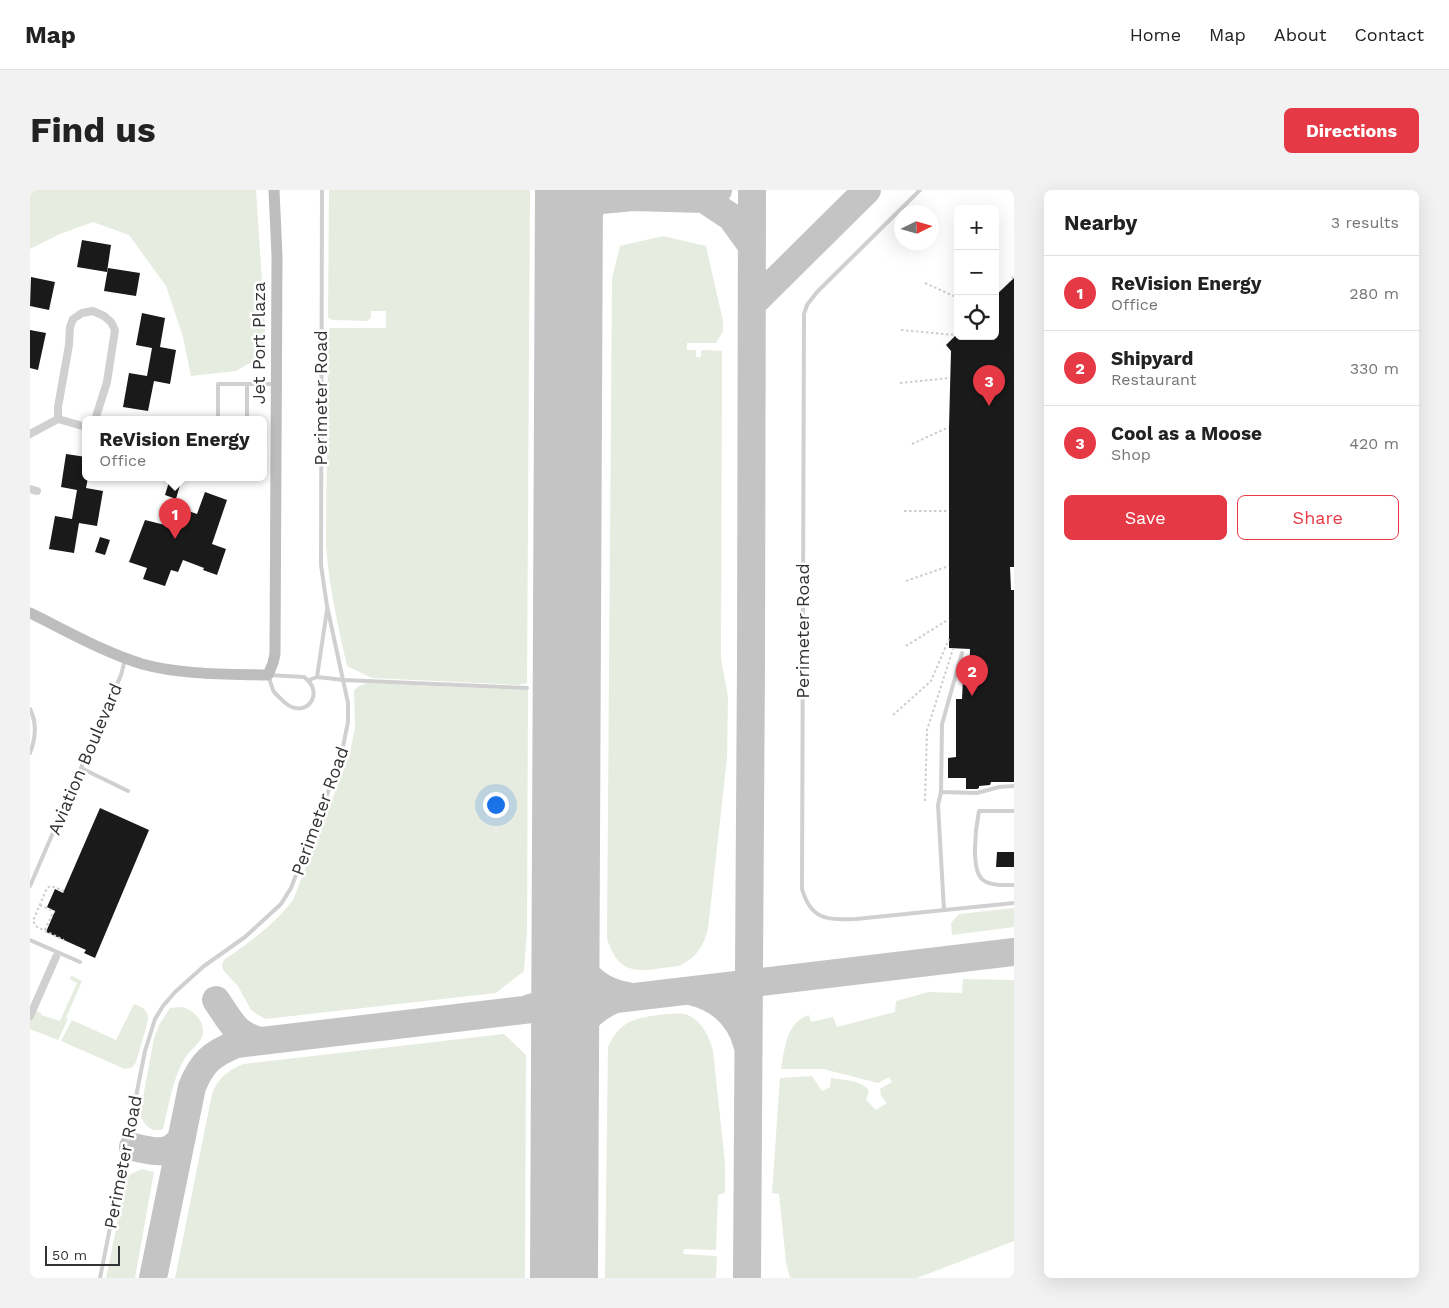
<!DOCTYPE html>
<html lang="en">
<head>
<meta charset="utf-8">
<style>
	:root { --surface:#fff; --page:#f2f2f2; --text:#222; --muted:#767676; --line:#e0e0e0; --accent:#e63946 }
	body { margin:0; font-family:"Work Sans",sans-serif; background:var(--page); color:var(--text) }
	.controls { position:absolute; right:15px; top:15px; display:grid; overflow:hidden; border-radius:8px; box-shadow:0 5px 20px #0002 }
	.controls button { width:45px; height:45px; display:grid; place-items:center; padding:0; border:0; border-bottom:1px solid var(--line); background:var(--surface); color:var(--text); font:25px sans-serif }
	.compass { position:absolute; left:864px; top:15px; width:45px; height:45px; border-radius:50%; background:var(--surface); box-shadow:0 5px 20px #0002; rotate:85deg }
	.scale { position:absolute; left:15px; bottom:12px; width:75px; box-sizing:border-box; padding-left:5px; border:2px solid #333; border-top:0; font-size:14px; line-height:18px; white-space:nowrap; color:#333; -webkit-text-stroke:4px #fff; paint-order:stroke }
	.you { position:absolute; left:465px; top:614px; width:18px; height:18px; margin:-12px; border:4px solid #fff; border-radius:50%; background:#1a73e8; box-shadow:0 0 0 8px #1a73e833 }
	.badge { display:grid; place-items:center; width:32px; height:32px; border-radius:50%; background:var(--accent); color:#fff; font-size:16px; font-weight:700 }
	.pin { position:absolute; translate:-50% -41px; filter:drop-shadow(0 1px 2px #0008) }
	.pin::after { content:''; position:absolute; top:26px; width:18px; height:15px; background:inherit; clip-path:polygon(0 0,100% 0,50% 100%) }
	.popup { position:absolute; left:52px; top:226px; width:185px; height:65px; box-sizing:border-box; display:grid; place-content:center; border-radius:8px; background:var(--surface); filter:drop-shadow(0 1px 4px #0005); font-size:16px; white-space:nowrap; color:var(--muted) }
	.popup b { font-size:19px; color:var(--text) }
	.popup::after { content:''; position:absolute; left:50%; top:100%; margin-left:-10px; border:10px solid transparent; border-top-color:var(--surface) }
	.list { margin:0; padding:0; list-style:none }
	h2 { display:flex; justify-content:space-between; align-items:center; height:65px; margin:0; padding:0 20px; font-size:21px }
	h2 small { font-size:16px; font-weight:400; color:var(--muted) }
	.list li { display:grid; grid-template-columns:32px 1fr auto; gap:15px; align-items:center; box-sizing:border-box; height:75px; padding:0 20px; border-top:1px solid var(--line) }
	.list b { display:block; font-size:19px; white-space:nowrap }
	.list p { margin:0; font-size:16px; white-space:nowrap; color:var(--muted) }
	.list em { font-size:16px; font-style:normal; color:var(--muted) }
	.actions { display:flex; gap:10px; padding:15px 20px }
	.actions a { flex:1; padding:11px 0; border:1px solid var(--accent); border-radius:8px; text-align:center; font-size:18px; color:var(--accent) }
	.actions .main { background:var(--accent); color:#fff }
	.icon { flex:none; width:28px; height:28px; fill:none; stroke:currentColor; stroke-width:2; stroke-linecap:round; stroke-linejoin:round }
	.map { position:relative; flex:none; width:984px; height:1088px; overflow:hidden; border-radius:8px }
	header { display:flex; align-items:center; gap:30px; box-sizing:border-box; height:70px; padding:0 25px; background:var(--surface); border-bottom:1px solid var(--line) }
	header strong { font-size:24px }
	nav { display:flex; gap:28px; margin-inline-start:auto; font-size:18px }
	.intro { display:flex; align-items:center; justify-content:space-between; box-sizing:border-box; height:120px; padding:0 30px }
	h1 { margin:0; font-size:35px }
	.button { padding:12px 22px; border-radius:8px; background:var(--accent); color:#fff; font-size:18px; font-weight:700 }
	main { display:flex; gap:30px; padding:0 30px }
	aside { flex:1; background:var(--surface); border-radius:8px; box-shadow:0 5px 20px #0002 }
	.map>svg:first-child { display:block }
	.green { fill:#e6ecdf }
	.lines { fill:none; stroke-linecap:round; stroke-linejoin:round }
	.taxiway { stroke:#c4c4c4; stroke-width:28 }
	.runway { stroke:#c4c4c4; stroke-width:68 }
	.building { fill:#1a1a1a }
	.path { stroke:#cdcdcd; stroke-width:2; stroke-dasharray:2.5 2.5; stroke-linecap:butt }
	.lane { stroke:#d0d0d0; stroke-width:4 }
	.street { stroke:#d0d0d0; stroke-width:8 }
	.secondary { stroke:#bdbdbd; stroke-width:11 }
	.labels { text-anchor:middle; stroke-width:5; stroke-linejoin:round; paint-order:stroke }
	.street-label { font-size:18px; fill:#333; stroke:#fff }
</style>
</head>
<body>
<header>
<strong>Map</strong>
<nav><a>Home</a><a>Map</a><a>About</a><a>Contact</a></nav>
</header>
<div class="intro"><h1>Find us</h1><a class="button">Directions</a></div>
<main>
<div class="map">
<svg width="984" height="1088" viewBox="0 0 984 1088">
	<rect width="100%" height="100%" fill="#fff"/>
	<path class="green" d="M5,0H226L235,137V164L206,181L161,186L153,147L136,96L99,45L63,32L30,44L0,59V3Z
		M299,0H500L497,493L488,495L342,488L317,476C308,436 299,397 296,355L298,141L300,138H356V121H341V128L337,131L304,130L300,129L298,127Z
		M633,46L676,56L693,131V141L686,153H657V160H666V167H671V161L673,160L692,161L691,469L698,507L697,568L678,739C674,755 667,767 651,775C646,777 637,777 631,778C602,784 587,779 577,749L582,88L590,56Z
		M337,493L498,500L497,740L494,781L466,803L235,829L221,820L208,796L193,780L192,775L194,770C220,752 244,735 263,710L319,566L325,538L324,500L329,496Z
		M984,718V737L922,745L921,733L929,724Z
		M42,786L52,791L36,828L38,829L28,850L0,839V830L4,820L11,823V825L30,831L47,793L41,790L40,787Z
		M933,789L984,790V1051L887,1088H760L756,1072L749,1004L742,1003L750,888L782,886L792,901L800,897L801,888C813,890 833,890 839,901L836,910L846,920L857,913L851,906L850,899L862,892L859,887L848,893L793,879H751C755,858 756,832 779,825L781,832L803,827L807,837L865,822L866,811L899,802L932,803Z
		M104,814C110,816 117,819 118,826C119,831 108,865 106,872L103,877L95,879L31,851L42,830L86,850Z
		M153,817C164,821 174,830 173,843C173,851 160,860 155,868C142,889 139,916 133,939C122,944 113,934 110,924L124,848L129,835L140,818Z
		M637,824C642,824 649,823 654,824C671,828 679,846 683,861L695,973V1003L688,1005L686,1060L654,1059L653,1064L687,1066L686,1088H575L578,857C591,828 608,828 637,824Z
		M474,844L496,865L495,1088H145L182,904C188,888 198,880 214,874Z
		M112,979L124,982L105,1088H76L96,990L99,985Z"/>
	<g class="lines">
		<path class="taxiway" d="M674,9L701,27L722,56
			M540,50L545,29L555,18L571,10L603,7L674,9L688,0
			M722,114L837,0
			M536,737C544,772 558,800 598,806
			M660,801C688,807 710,826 717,854
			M186,810C200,830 205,845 230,851
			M500,818C525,813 533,793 536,770
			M535,870C544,844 554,823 581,811
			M103,957C123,961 139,968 152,947
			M123,1088L162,897C172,872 182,864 206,854L984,762
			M717,1088L721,473L722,0"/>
		<path class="runway" d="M534,1088L539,0"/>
	</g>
	<path class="building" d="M52,50L81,55L77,82L47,77Z
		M78,78L110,83L106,106L74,101Z
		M1,87L25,92L19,120L0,116Z
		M984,88V377H980L981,400H984V592H961L960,595L949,596V598L947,599H936V588H918V568L926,567V509H932L933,488L939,487L940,459L919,458V237L921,161L916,155L927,144L928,146H965V106Z
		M112,123L135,128L130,157L146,160L140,194L124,191L118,221L93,217L99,183L117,186L122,158L106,155Z
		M0,140L16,143L8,180L0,178Z
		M36,264L56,267V288H58L56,298L73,301L67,336L49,333L44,363L19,359L25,326L42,329L47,300L31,297Z
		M139,292L150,295L146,309L135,305Z
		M175,302L197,310L182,354L196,359L187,385L173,380L174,378L153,370L148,382L141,380L135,396L113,389L117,378L99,372L115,330L143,337L150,318L167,324Z
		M70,347L80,350L75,365L65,362Z
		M70,618L119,640L65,768L54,763L56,760L16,742L25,721L17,717L25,699L33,703Z
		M967,662H984V677H966Z"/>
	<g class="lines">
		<path class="path" d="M982,89L984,85
			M895,93L928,108
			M965,95L969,102
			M871,140L925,145
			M870,193L920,188
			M882,254L919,237
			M874,321H919
			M876,391L919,376
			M876,456L919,429
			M863,525L901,491L919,449
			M895,611L897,540L923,459
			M34,701L21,696L17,698L3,731L7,737L34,750
			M10,715L25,722
			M15,740L23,722"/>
		<path class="lane" d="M890,0L787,102L777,115L774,124L772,699C781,730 797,730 826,729L984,713
			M217,194V230
			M188,230V194H244
			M238,485L274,487C297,503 274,534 251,509C249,507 245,504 243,500C241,495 240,490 238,485Z
			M287,487L297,420
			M279,490L287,487L314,490L497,498
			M0,519C7,533 6,548 0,563
			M51,578L98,601
			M911,602L947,603L969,597L984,596
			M984,621H949C946,636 940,680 953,690C961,696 974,695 984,695
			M0,696L91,485L95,470
			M914,720L908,615L911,602L912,534L932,463
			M0,750L50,772
			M70,1088L115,861L125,829L133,816L145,802L174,776L215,747L251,714L261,698L310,571L318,532V513L297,416L291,375L292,0"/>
		<path class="street" d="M56,237L28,229V217L39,155L40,137L43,129L52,123L63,121L74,126L81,132L85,140L77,192L65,230
			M0,244L28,229
			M0,299L7,301
			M0,826L26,767"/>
		<path class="secondary" d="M0,423C37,441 73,462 112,474C152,485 197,484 238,485L243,473L245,464L247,66L244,0"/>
	</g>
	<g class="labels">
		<g class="street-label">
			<text transform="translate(229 153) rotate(-90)" y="6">Jet Port Plaza</text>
			<text transform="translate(291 208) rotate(-90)" y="6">Perimeter Road</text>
			<text transform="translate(773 441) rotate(-90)" y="6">Perimeter Road</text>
			<text transform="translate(55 569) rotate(-67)" y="6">Aviation Boulevard</text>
			<text transform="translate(290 621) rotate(-70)" y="6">Perimeter Road</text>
			<text transform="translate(93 972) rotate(-79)" y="6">Perimeter Road</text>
		</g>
	</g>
</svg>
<div class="controls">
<button>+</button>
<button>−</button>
<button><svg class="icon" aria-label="locate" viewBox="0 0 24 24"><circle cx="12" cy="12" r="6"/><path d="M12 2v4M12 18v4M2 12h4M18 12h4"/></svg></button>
</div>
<svg class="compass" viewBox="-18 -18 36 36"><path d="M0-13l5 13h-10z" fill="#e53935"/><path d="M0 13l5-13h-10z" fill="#767676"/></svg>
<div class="scale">50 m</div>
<div class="you"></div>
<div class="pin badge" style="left:145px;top:349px">1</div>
<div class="popup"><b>ReVision Energy</b>Office</div>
<div class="pin badge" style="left:942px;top:506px">2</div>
<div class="pin badge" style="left:959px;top:216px">3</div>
</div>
<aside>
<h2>Nearby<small>3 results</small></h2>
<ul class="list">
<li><span class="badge">1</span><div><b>ReVision Energy</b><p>Office</p></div><em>280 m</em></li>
<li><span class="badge">2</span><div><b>Shipyard</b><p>Restaurant</p></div><em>330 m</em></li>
<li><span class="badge">3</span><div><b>Cool as a Moose</b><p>Shop</p></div><em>420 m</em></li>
</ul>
<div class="actions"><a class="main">Save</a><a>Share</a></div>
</aside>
</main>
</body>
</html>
